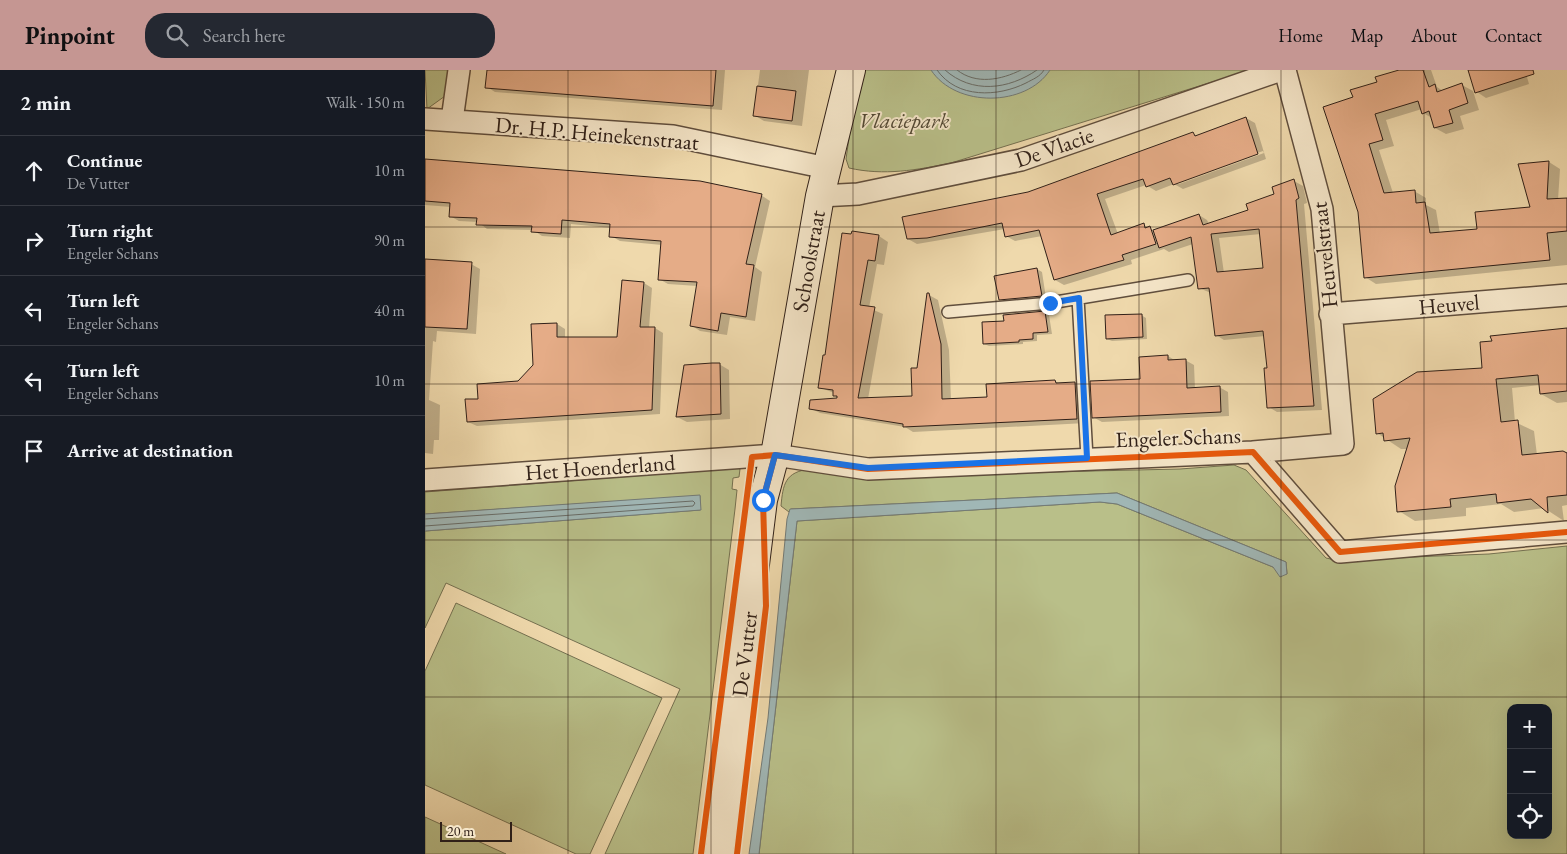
<!DOCTYPE html>
<html lang="en">
<head>
<meta charset="utf-8">
<style>
	:root { --surface:#171b24; --page:#242831; --text:#f1f3f6; --muted:#9ea1a6; --line:#363941; --accent:#c59692 }
	body { margin:0; font-family:"EB Garamond",serif; background:var(--page); color:var(--text) }
	.controls { position:absolute; right:15px; bottom:15px; display:grid; overflow:hidden; border-radius:10px; box-shadow:0 5px 20px #0002 }
	.controls button { width:45px; height:45px; display:grid; place-items:center; padding:0; border:0; border-bottom:1px solid var(--line); background:var(--surface); color:var(--text); font:25px sans-serif }
	.scale { position:absolute; left:15px; bottom:12px; width:72px; box-sizing:border-box; padding-left:5px; border:2px solid #302018; border-top:0; font-size:14px; line-height:18px; white-space:nowrap; color:#302018; -webkit-text-stroke:4px #f5e6c9; paint-order:stroke }
	.stop { position:absolute; width:15px; height:15px; margin:-11px; border:4px solid #1a73e8; border-radius:50%; background:#fff }
	.stop.end { background:#1a73e8; border-color:#fff; box-shadow:0 1px 5px #0008 }
	.list { margin:0; padding:0; list-style:none }
	h2 { display:flex; justify-content:space-between; align-items:center; height:65px; margin:0; padding:0 20px; font-size:21px }
	h2 small { font-size:16px; font-weight:400; color:var(--muted) }
	.list li { display:grid; grid-template-columns:32px 1fr auto; gap:15px; align-items:center; box-sizing:border-box; height:70px; padding:0 20px; border-top:1px solid var(--line) }
	.list b { display:block; font-size:19px; white-space:nowrap }
	.list p { margin:0; font-size:16px; white-space:nowrap; color:var(--muted) }
	.list em { font-size:16px; font-style:normal; color:var(--muted) }
	.icon { flex:none; width:28px; height:28px; fill:none; stroke:currentColor; stroke-width:2; stroke-linecap:round; stroke-linejoin:round }
	.map { position:relative; flex:none; width:1142px; height:784px; overflow:hidden }
	header { display:flex; align-items:center; gap:30px; box-sizing:border-box; height:70px; padding:0 25px; background:var(--accent); color:#111 }
	header strong { font-size:24px }
	nav { display:flex; gap:28px; margin-inline-start:auto; font-size:18px }
	.search { width:350px; height:45px; background:var(--page); display:flex; align-items:center; gap:12px; box-sizing:border-box; padding:0 18px; border-radius:20px; color:var(--muted); font-size:19px }
	main { display:flex }
	aside { flex:1; background:var(--surface) }
	.map>svg:first-child { display:block }
	.green { fill:#b9bf89; stroke:#747050; fill-rule:evenodd }
	.water { fill:#a0b7b6; stroke:#737b77 }
	.shadow { fill:#0003; fill-rule:evenodd }
	.lines { fill:none; stroke-linecap:round; stroke-linejoin:round }
	.shore { stroke:#686c67; stroke-width:1 }
	.building { fill:#e5ac87; stroke:#302018; fill-rule:evenodd }
	.lane-casing { stroke:#604e3d; stroke-width:14 }
	.street-casing { stroke:#604e3d; stroke-width:24 }
	.secondary-casing { stroke:#302018; stroke-width:30 }
	.lane { stroke:#f5e6c9; stroke-width:11 }
	.street { stroke:#f5e6c9; stroke-width:21 }
	.secondary { stroke:#f5e6c9; stroke-width:28 }
	.cycleway-casing { stroke:#f5e6c9; stroke-width:9 }
	.cycleway { stroke:#e8590c; stroke-width:6 }
	.route { stroke:#1a73e8; stroke-width:6 }
	.grid { fill:none; stroke:#302018; stroke-width:1; stroke-opacity:0.55 }
	.labels { text-anchor:middle; stroke-width:4; stroke-linejoin:round; paint-order:stroke }
	.park-label { font-size:22px; font-style:italic; fill:#524834; stroke:#f5e6c9 }
	.street-label { font-size:22px; fill:#302018; stroke:#f5e6c9 }
</style>
</head>
<body>
<header>
<strong>Pinpoint</strong>
<div class="search"><svg class="icon" aria-label="search" viewBox="0 0 24 24"><circle cx="10" cy="10" r="6"/><path d="M15 15l6 6"/></svg>Search here</div>
<nav><a>Home</a><a>Map</a><a>About</a><a>Contact</a></nav>
</header>
<main>
<aside>
<h2>2 min<small>Walk · 150 m</small></h2>
<ul class="list">
<li><svg class="icon" aria-label="ahead" viewBox="0 0 24 24"><path d="M12 20V5M6 11l6-6 6 6"/></svg><div><b>Continue</b><p>De Vutter</p></div><em>10 m</em></li>
<li><svg class="icon" aria-label="right" viewBox="0 0 24 24"><path d="M7 20v-9h11M14 6l5 5-5 5"/></svg><div><b>Turn right</b><p>Engeler Schans</p></div><em>90 m</em></li>
<li><svg class="icon" aria-label="left" viewBox="0 0 24 24"><path d="M17 20v-9H6M10 6l-5 5 5 5"/></svg><div><b>Turn left</b><p>Engeler Schans</p></div><em>40 m</em></li>
<li><svg class="icon" aria-label="left" viewBox="0 0 24 24"><path d="M17 20v-9H6M10 6l-5 5 5 5"/></svg><div><b>Turn left</b><p>Engeler Schans</p></div><em>10 m</em></li>
<li><svg class="icon" aria-label="arrive" viewBox="0 0 24 24"><path d="M6 21V4h12l-3 4 3 4H6"/></svg><div><b>Arrive at destination</b></div></li>
</ul>
</aside>
<div class="map">
<svg width="1142" height="784" viewBox="0 0 1142 784">
	<rect width="100%" height="100%" fill="#efd9ac"/>
	<filter id="stains"><feTurbulence type="fractalNoise" baseFrequency=".004" numOctaves="4"/><feColorMatrix values="0 0 0 0 .2 0 0 0 0 .09 0 0 0 0 .02 0 0 0 .5 -.17"/></filter>
	<radialGradient id="worn" r=".72"><stop offset=".6" stop-color="#630" stop-opacity="0"/><stop offset="1" stop-color="#630" stop-opacity=".3"/></radialGradient>
	<path class="green" d="M0,0H24L20,26L2,39Z
		M434,0H826L526,93C492,100 459,106 424,98L421,89Z
		M809,395L821,400L901,488L910,490L1064,484L1142,476V784H334L372,451L675,432L692,434L848,497L855,503L862,504L861,492L692,423L366,439L364,442L356,436C358,414 360,402 385,399L490,405L755,399ZM1086,638H1123V765H1086Z
		M312,398L315,399L314,407L308,408L307,419L312,420L310,439L268,784H180L255,619L21,513L0,558V461L275,440V426L0,444V422Z
		M31,533L237,628L165,784H151L0,715V601Z
		M0,747L81,784H0Z"/>
	<path class="water" d="M506,0H625C601,37 531,38 506,0Z
		M692,423L861,492L862,504L855,507L848,497L692,434L675,432L372,451L334,784H324L343,648L362,449L365,439Z
		M275,425L276,440L0,461V444Z"/>
	<path class="shadow" d="M63,0H300L297,40L70,22L62,17Z
		M335,0H384L377,56L339,51L329,45Z
		M978,0H1006L1012,17L1018,21L1037,15L1048,21L1054,40L1035,46L1039,59L1021,64L1010,58L1007,48L998,43L997,39L961,50L969,76L954,80L968,123L989,121L1001,128V135L1011,140L1015,164L1053,160L1107,138L1124,92L1135,99L1133,130L1142,129V195L951,214L940,207L929,28Z
		M1045,0H1100L1104,14L1061,28L1052,22Z
		M821,48L830,53L841,89L758,119L749,114L731,121L721,115L680,129L693,164L719,155L730,161L774,145L782,150L784,154L824,140L869,111L878,116L882,133L879,134L897,340L852,342L844,337V299L840,266L799,270L791,265L786,223L774,218L768,174L744,182L739,179L706,190L707,194L639,215L630,210L617,166L590,171L581,166L580,159L492,174L483,169L768,64L772,66ZM838,81L839,83L754,114H748ZM836,164L839,199L799,203L794,168Z
		M0,92L336,125L345,131L330,197L337,202L330,251L305,247L302,265L275,261L266,255L272,216L243,214L234,209L237,175L195,171L186,166V158L146,154L145,168L117,166L108,160L62,159L53,152L34,151L25,146L26,137L0,135Z
		M418,164L454,166L463,172L459,195L452,194L444,238L458,244L443,329L488,327L504,225L513,230L524,280L526,330L564,328L630,311L635,314L650,313L659,318L661,353L488,362L480,357L395,343L385,338L413,330L409,323L394,317L401,287Z
		M0,190L46,194L55,199L51,264L12,261L11,272L8,271L4,330L15,335L14,370H9L8,384L0,383Z
		M612,199L617,202L621,228L580,232L576,229Z
		M219,213L227,218L224,258H230L238,263L235,344L52,356L43,352L54,330L94,313L109,296L132,254L140,259V268H193Z
		M619,242L624,245L627,264L612,265V271L598,272V274L564,276L559,274L581,252Z
		M716,245L721,248L722,269L687,271L682,269Z
		M1142,260V332L1132,333L1116,324L1115,315L1087,318L1090,352L1109,361L1112,385L1142,382V435L1137,436L1139,451L1119,438L1089,442L1076,434L1041,438V446L990,451L974,441L983,379H976L952,363L1059,299Z
		M743,286L751,291L760,290L769,295L770,319L794,317L803,322L804,346L677,352L668,347Z
		M294,294L304,300L305,349L262,352L252,347Z"/>
	<g class="lines">
		<path class="shore" d="M512,0C532,29 573,27 601,13C608,9 615,7 619,0
			M520,0C547,24 583,20 612,0
			M532,0C551,15 576,10 596,0
			M0,449L268,431L270,433L268,436L0,456"/>
	</g>
	<path class="building" d="M62,0H291L288,36L60,18Z
		M974,0H998L1004,17L1010,14L1012,22L1037,13L1043,33L1024,40L1028,53L1009,58L1004,41L997,44L993,31L950,44L958,70L944,74L959,123L990,120L991,133L1000,132L1005,163L1052,159L1050,142L1105,137L1093,94L1124,91L1122,129L1142,128V161L1122,163L1125,190L939,208L933,142L898,37L928,27L925,20L952,12L950,7Z
		M1043,0H1108L1109,4L1050,23Z
		M332,16L371,21L367,51L328,46Z
		M821,47L833,84L748,115L745,108L721,117L718,109L672,124L686,165L719,153L720,158L725,156L731,174L697,185L699,190L629,210L614,160L580,167L577,153L502,168L482,169L477,147L603,122L768,62L770,66Z
		M0,89L275,111L337,124L321,194L329,195L321,247L296,243L293,261L265,256L272,212L233,210L236,171L184,167L185,154L137,150L136,164L106,162L107,156L51,155L52,148L24,147L25,133L0,131Z
		M869,109L874,128L871,130L889,336L842,338L839,298H842L838,261L790,266L784,218L773,219L766,167L734,178L728,160L774,144L778,155L823,140L821,134L849,124L847,117ZM834,159L838,198L792,202L786,164Z
		M427,161L454,165L450,191L443,190L435,235L450,237L433,328L487,326L486,298H492L502,223H504L516,274L517,329L562,327L561,314L630,310L631,313L650,312L652,349L478,357V354L384,339L385,330L412,328V326H408V320L393,318L398,285H400L417,163L426,164Z
		M0,189L47,192L42,259L0,257Z
		M612,198L617,226L574,230L569,206Z
		M197,210L219,212L215,257H230L227,340L42,352L40,329H53L52,314L93,311L108,295L106,254L132,253V267H192Z
		M620,241L623,262L608,263V269L594,270V272L558,274L557,252L579,251L578,245Z
		M717,244L718,267L681,269L680,245Z
		M1142,258V321L1115,324L1113,305L1071,309L1076,352L1093,350L1097,385L1138,381L1142,383V425L1122,427L1123,443L1106,429L1072,433L1071,424L1025,429L1026,437L972,442L970,416L985,368L959,371L958,363L951,364L948,329L992,302L1057,298L1055,272L1067,271L1065,266Z
		M743,285V290L761,289L762,318L795,316L796,342L667,348L665,311L715,309L714,287Z
		M287,293H295L296,344L251,347L259,295Z"/>
	<g class="lines">
		<defs>
			<path id="lane" d="M653,228L662,388
				M523,242L625,233L763,210"/>
			<path id="street" d="M0,49L248,66L402,98
				M27,50L34,0
				M395,126L433,124L596,90L856,0
				M905,244L1142,225
				M828,382L918,374L897,139L860,0
				M0,410L350,385L443,399L828,382L915,482L1142,462"/>
			<path id="secondary" d="M294,784L338,430L350,385L395,126L426,0"/>
		</defs>
		<use href="#lane" class="lane-casing"/>
		<use href="#street" class="street-casing"/>
		<use href="#secondary" class="secondary-casing"/>
		<use href="#lane" class="lane"/>
		<use href="#street" class="street"/>
		<use href="#secondary" class="secondary"/>
		<defs>
			<path id="cycleway" d="M276,784L327,387L350,385L443,399L828,382L915,482L1142,462
				M312,784L341,536L338,430L350,385"/>
		</defs>
		<use href="#cycleway" class="cycleway-casing"/>
		<use href="#cycleway" class="cycleway"/>
	</g>
	<g class="lines">
		<path class="route" d="M338,430L350,385L443,398L662,388L654,228L625,233"/>
	</g>
	<path class="grid" d="M143,0V784M286,0V784M428,0V784M571,0V784M714,0V784M856,0V784M999,0V784M0,157H1142M0,314H1142M0,470H1142M0,627H1142"/>
	<g class="labels">
		<g class="park-label">
			<text x="479" y="58">Vlaciepark</text>
		</g>
		<g class="street-label">
			<text transform="translate(172 63) rotate(5)" y="8">Dr. H.P. Heinekenstraat</text>
			<text transform="translate(629 77) rotate(-19)" y="8">De Vlacie</text>
			<text transform="translate(899 185) rotate(-96)" y="8">Heuvelstraat</text>
			<text transform="translate(383 191) rotate(-80)" y="8">Schoolstraat</text>
			<text transform="translate(1024 234) rotate(-5)" y="8">Heuvel</text>
			<text transform="translate(753 367) rotate(-2)" y="8">Engeler Schans</text>
			<text transform="translate(175 397) rotate(-4)" y="8">Het Hoenderland</text>
			<text transform="translate(319 584) rotate(-83)" y="8">De Vutter</text>
		</g>
	</g>
	<rect width="100%" height="100%" filter="url(#stains)"/>
	<rect width="100%" height="100%" fill="url(#worn)"/>
</svg>
<div class="controls">
<button>+</button>
<button>−</button>
<button><svg class="icon" aria-label="locate" viewBox="0 0 24 24"><circle cx="12" cy="12" r="6"/><path d="M12 2v4M12 18v4M2 12h4M18 12h4"/></svg></button>
</div>
<div class="scale">20 m</div>
<div class="stop" style="left:338px;top:430px"></div>
<div class="stop end" style="left:625px;top:233px"></div>
</div>
</main>
</body>
</html>
